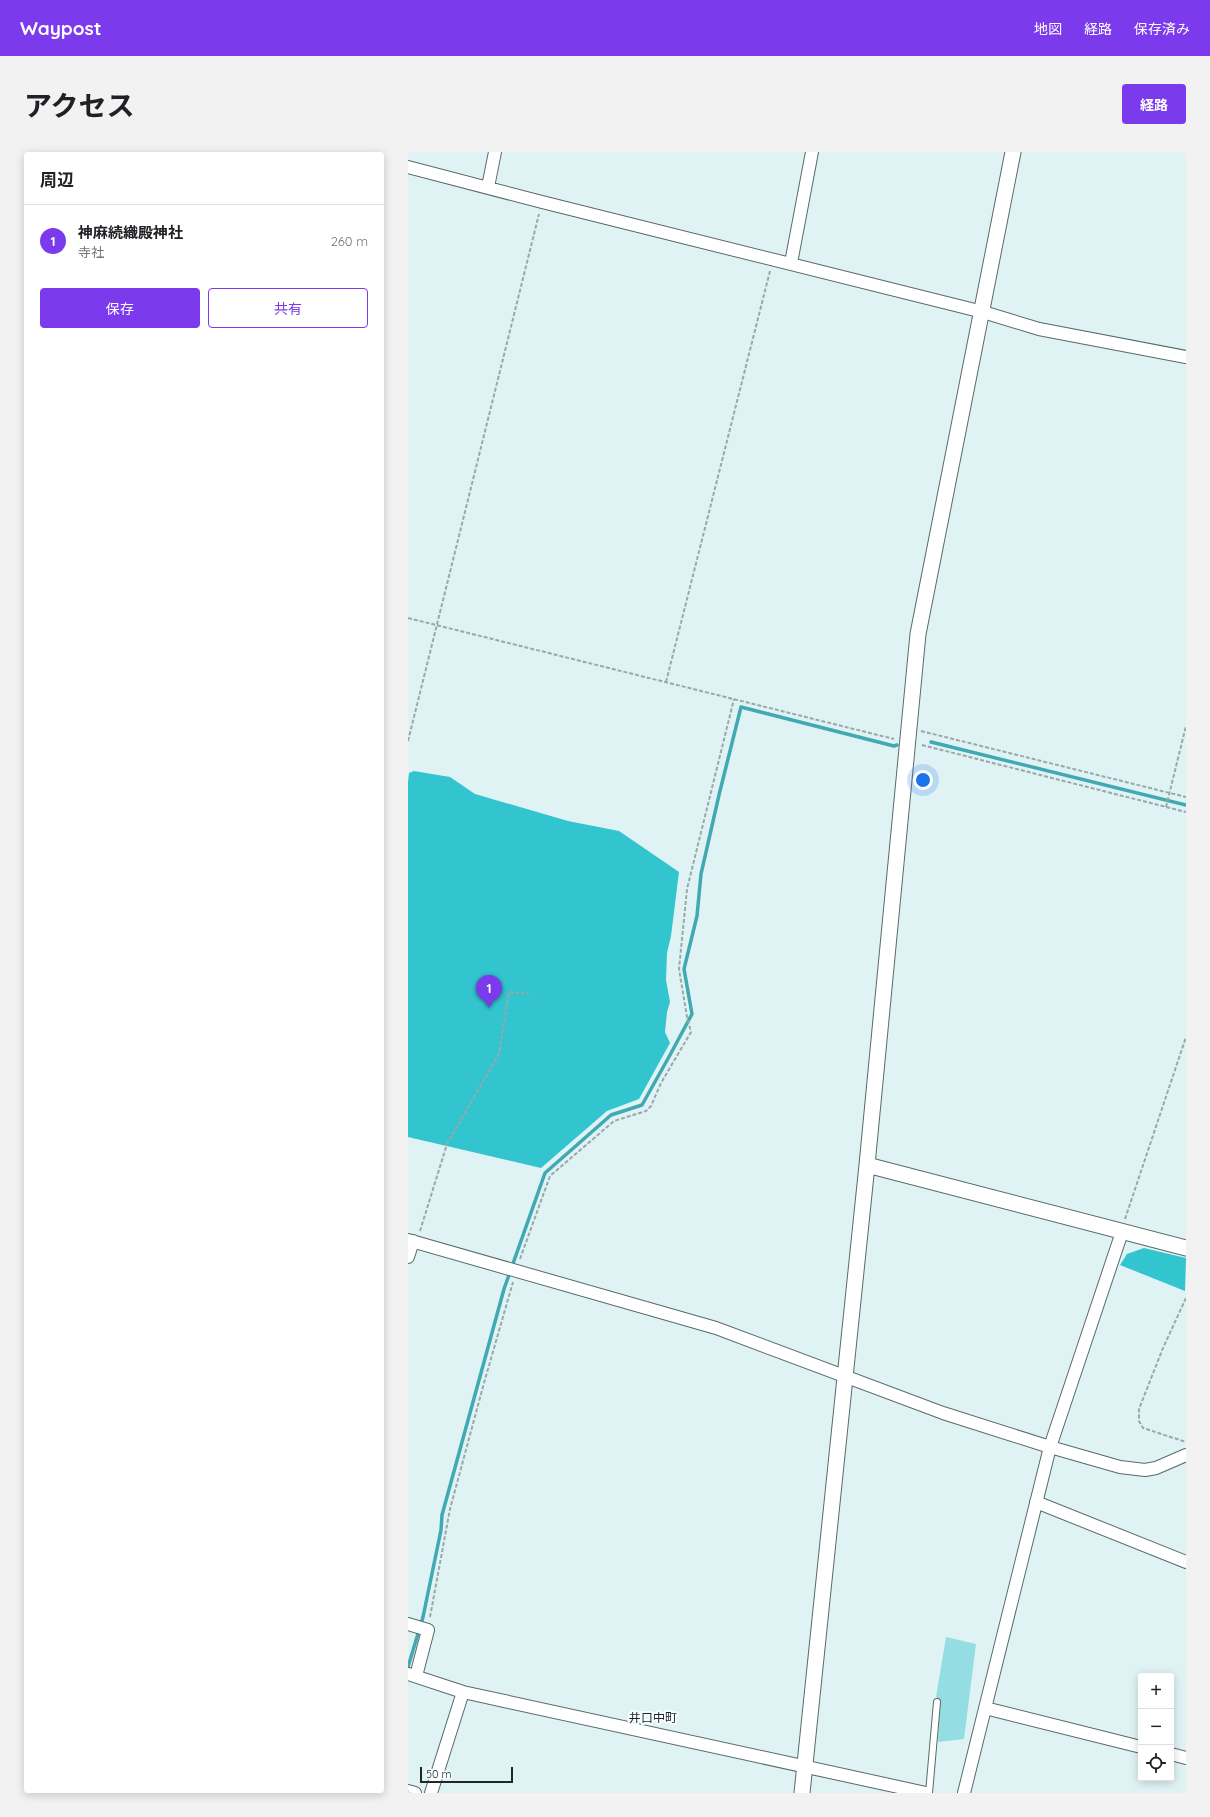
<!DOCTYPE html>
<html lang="ja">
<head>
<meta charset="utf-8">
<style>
	:root { --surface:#fff; --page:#f2f2f2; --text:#202124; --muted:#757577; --line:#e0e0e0; --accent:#7c3aed }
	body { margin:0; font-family:Quicksand,"Noto Sans JP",sans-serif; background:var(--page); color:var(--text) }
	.controls { position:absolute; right:12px; bottom:12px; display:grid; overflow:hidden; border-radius:4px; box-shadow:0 2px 10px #0003 }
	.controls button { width:36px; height:36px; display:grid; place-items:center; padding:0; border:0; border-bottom:1px solid var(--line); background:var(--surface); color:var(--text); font:20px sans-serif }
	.scale { position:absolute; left:12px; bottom:10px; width:93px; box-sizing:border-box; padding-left:4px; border:2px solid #212728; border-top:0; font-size:11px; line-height:14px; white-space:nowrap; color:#212728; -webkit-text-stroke:3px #f6fdfe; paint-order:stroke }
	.you { position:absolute; left:515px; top:628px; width:14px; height:14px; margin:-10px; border:3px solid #fff; border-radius:50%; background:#1a73e8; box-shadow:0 0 0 6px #1a73e833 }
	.badge { display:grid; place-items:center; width:26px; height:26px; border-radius:50%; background:var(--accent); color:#fff; font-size:13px; font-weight:700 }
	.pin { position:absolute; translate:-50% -33px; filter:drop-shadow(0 1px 2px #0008) }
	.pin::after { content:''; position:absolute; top:21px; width:14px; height:12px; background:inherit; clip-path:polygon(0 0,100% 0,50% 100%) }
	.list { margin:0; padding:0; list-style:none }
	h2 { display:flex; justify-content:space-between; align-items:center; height:52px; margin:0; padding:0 16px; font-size:17px }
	h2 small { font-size:13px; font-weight:400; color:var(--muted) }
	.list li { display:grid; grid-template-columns:26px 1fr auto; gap:12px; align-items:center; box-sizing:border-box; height:72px; padding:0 16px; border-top:1px solid var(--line) }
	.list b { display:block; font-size:15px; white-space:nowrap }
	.list p { margin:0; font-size:13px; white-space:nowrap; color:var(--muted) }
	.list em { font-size:13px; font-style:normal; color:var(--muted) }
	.actions { display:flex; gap:8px; padding:12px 16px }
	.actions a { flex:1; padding:9px 0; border:1px solid var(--accent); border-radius:4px; text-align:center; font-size:14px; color:var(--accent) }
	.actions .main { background:var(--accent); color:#fff }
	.icon { flex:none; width:22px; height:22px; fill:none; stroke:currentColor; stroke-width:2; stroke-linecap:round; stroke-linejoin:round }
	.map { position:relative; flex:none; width:778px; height:1641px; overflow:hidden; border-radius:4px }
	header { display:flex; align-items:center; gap:24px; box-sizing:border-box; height:56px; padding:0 20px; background:var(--accent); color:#fff }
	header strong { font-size:19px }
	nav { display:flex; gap:22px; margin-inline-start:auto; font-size:14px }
	.intro { display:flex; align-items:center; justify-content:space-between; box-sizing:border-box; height:96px; padding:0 24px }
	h1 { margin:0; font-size:28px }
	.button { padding:10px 18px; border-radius:4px; background:var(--accent); color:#fff; font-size:14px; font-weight:700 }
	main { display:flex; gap:24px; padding:0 24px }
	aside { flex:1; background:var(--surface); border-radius:4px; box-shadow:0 2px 10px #0003 }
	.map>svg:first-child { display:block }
	.green { fill:#93dde3 }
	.forest { fill:#32c4cf }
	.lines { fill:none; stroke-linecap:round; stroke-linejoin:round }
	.stream { stroke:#41a9b1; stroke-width:3.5 }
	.service-casing { stroke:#59696a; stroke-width:8 }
	.minor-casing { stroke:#59696a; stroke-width:14 }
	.tertiary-casing { stroke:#59696a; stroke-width:17 }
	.path { stroke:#9aa8a9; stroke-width:2; stroke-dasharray:4 2; stroke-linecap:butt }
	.service { stroke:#fff; stroke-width:6 }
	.minor { stroke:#fff; stroke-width:12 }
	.tertiary { stroke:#fff; stroke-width:15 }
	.labels { text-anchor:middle; stroke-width:4; stroke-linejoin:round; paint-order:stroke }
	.quarter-label { font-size:12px; fill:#212728; stroke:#f6fdfe }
</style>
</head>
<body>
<header>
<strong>Waypost</strong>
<nav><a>地図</a><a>経路</a><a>保存済み</a></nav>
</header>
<div class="intro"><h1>アクセス</h1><a class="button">経路</a></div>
<main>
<aside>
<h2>周辺<small></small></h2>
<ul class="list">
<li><span class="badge">1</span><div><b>神麻続織殿神社</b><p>寺社</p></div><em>260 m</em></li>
</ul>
<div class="actions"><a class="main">保存</a><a>共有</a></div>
</aside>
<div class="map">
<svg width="778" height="1641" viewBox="0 0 778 1641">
	<rect width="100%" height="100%" fill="#e0f3f4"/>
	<path class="green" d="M538,1485L568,1492L556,1587L530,1590L532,1548L528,1545Z"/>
	<path class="forest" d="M6,619L42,625L67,642L160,669L211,679L271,720L263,784L259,801L258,828L262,850L259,860L257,880L262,891L231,947L199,959L133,1016L0,985V630L1,621Z
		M736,1096L778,1106L777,1139L712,1113L719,1102Z"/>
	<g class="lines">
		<path class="stream" d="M523,590L778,653
			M0,1515L15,1465L33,1378L34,1363L96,1137L137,1021L203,963L234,953L262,903L284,862L276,817L289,764L293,722L311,643L333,555L486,594L489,593"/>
		<defs>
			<path id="service" d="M521,1641L529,1550"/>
			<path id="minor" d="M0,15L134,50L575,160L631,177L778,205
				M80,35L87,0
				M383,111L404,0
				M0,1088L308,1176L535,1261L642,1295L712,1315L737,1318L748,1316L778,1303
				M0,1105L5,1089
				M628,1350L778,1410
				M0,1472L20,1478L8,1524
				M0,1522L55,1540L518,1641
				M577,1556L733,1595
				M763,1602L778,1606
				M0,1639L7,1641
				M23,1641L55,1540
				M556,1641L642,1295L714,1080"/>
			<path id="tertiary" d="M459,1013L778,1096
				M394,1641L459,1013L510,482L605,0"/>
		</defs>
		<use href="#service" class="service-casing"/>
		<use href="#minor" class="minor-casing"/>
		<use href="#tertiary" class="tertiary-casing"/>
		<path class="path" d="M0,466L486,587
			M258,530L362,119
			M513,579L778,645
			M0,589L131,62
			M514,593L778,660
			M758,655L778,574
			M717,1067L778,885
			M12,1079L39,992L91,902L101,840L121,842
			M112,1107L142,1024L206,969L238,959L243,954L253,931L283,880L279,865L271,817L279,737L326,547
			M778,1146L755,1196L731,1257V1269L735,1276L778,1290
			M22,1465L42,1357L76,1231L105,1130"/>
		<use href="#service" class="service"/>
		<use href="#minor" class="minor"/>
		<use href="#tertiary" class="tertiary"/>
	</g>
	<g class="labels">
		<g class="quarter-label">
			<text x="245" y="1570">井口中町</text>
		</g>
	</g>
</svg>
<div class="controls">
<button>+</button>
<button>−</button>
<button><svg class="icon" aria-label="locate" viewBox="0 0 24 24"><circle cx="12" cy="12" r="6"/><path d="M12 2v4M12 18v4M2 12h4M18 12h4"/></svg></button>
</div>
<div class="scale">50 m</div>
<div class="you"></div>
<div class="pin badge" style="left:81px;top:856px">1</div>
</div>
</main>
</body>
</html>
